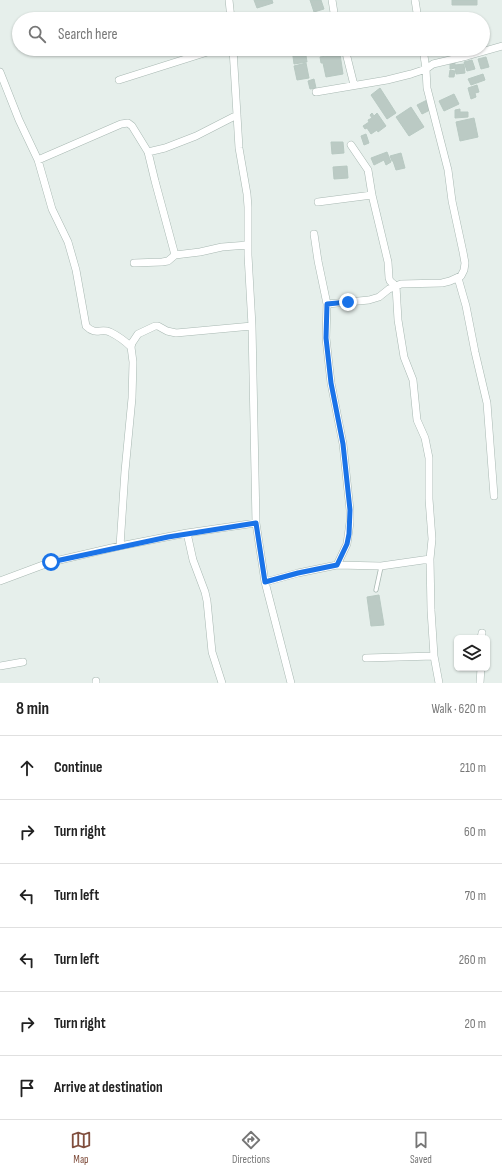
<!DOCTYPE html>
<html lang="en">
<head>
<meta charset="utf-8">
<style>
	:root { --surface:#fff; --page:#f6f6f6; --text:#222; --muted:#767676; --line:#e0e0e0; --accent:#804e3d }
	body { margin:0; font-family:"Sofia Sans Condensed",sans-serif; background:var(--page); color:var(--text) }
	.controls { position:absolute; right:12px; bottom:12px; display:grid; overflow:hidden; border-radius:6px; box-shadow:0 1px 3px #0004 }
	.controls button { width:36px; height:36px; display:grid; place-items:center; padding:0; border:0; border-bottom:1px solid var(--line); background:var(--surface); color:var(--text); font:20px sans-serif }
	.stop { position:absolute; width:12px; height:12px; margin:-9px; border:3px solid #1a73e8; border-radius:50%; background:#fff }
	.stop.end { background:#1a73e8; border-color:#fff; box-shadow:0 1px 4px #0008 }
	.list { margin:0; padding:0; list-style:none }
	h2 { display:flex; justify-content:space-between; align-items:center; height:52px; margin:0; padding:0 16px; font-size:17px }
	h2 small { font-size:13px; font-weight:400; color:var(--muted) }
	.list li { display:grid; grid-template-columns:26px 1fr auto; gap:12px; align-items:center; box-sizing:border-box; height:64px; padding:0 16px; border-top:1px solid var(--line) }
	.list b { display:block; font-size:15px; white-space:nowrap }
	.list em { font-size:13px; font-style:normal; color:var(--muted) }
	.icon { flex:none; width:22px; height:22px; fill:none; stroke:currentColor; stroke-width:2; stroke-linecap:round; stroke-linejoin:round }
	.map { position:relative; flex:none; width:502px; height:683px; overflow:hidden }
	.search { position:absolute; background:var(--surface); box-shadow:0 1px 3px #0004; left:12px; right:12px; top:12px; height:44px; display:flex; align-items:center; gap:10px; box-sizing:border-box; padding:0 14px; border-radius:22px; color:var(--muted); font-size:15px }
	.sheet { height:436px; background:var(--surface) }
	nav { display:flex; justify-content:space-around; align-items:center; box-sizing:border-box; height:56px; border-top:1px solid var(--line); background:var(--surface); font-size:11px; color:var(--muted) }
	nav a { display:grid; justify-items:center; gap:2px }
	nav .on { color:var(--accent) }
	.map>svg:first-child { display:block }
	.building { fill:#bbcac4; stroke:#b8c9c2 }
	.lines { fill:none; stroke-linecap:round; stroke-linejoin:round }
	.lane-casing { stroke:#a8b8b2; stroke-width:5 }
	.street-casing { stroke:#a8b8b2; stroke-width:8 }
	.lane { stroke:#fff; stroke-width:3.5 }
	.street { stroke:#fff; stroke-width:7 }
	.route { stroke:#1a73e8; stroke-width:5 }
</style>
</head>
<body>
<div class="map">
<svg width="502" height="683" viewBox="0 0 502 683">
	<rect width="100%" height="100%" fill="#e6efeb"/>
	<path class="building" d="M254,0H272L273,3L257,8Z
		M310,0H321L324,9L314,12Z
		M452,0H477V5H452Z
		M292,49H305L307,62L294,64Z
		M324,49L325,54L319,55L317,50Z
		M361,49H371L372,53L362,55Z
		M340,54L343,74L326,77L323,63H321L320,57Z
		M486,57L489,67L481,69L478,59Z
		M472,60L475,69L467,71L464,62Z
		M455,62V65L464,64L465,73L456,74L455,68L450,69V63Z
		M306,63L309,78L297,80L294,66Z
		M450,70L455,71L454,77H449Z
		M483,74L485,80L471,85L468,79Z
		M314,79L316,88L310,89L308,81Z
		M477,85L479,92L475,93L476,97L471,99L468,88Z
		M380,88L396,113L387,119L371,95Z
		M454,94L459,104L444,111L439,101Z
		M427,100L432,109L422,114L417,105Z
		M411,107L424,127L409,136L396,117Z
		M460,109V112H468V117L455,118V110Z
		M372,113L374,116L377,113L386,126L378,132L377,130L371,134L367,128L365,129L363,126L369,122L368,120L372,118L370,115Z
		M474,118L478,137L460,141L456,122Z
		M366,134L369,143L364,145L361,136Z
		M331,142H343L344,153L332,154Z
		M387,152L391,162L386,165L384,160L374,165L371,158Z
		M401,153L405,168L396,170L393,161H392L390,156Z
		M347,166L348,178L334,179L333,167Z
		M379,595L384,625L371,626L367,597Z"/>
	<g class="lines">
		<defs>
			<path id="lane" d="M376,590L381,567"/>
			<path id="street" d="M229,0L231,19
				M332,0L335,19
				M415,0L418,19
				M233,49L239,148L247,194L248,207V255L252,326L256,523L265,582L291,683
				M345,49L354,85
				M0,72L19,120L38,160L52,209L68,242L76,270L86,326C96,336 100,328 110,332C118,336 125,341 131,347
				M119,80L217,49
				M316,92L387,80L411,74L426,69L433,64L467,56L502,46
				M351,145L368,170L372,195L388,262L389,278L390,281L396,286L398,320L404,357L413,380L417,420L425,438L429,458V499L432,539L430,559
				M148,152L165,148L196,136L237,115
				M38,160L121,124L128,123L132,126L148,152L155,181L175,255
				M318,202L372,195
				M314,234L318,261L327,304L326,338L331,383L343,444L350,510V522L347,544L337,565
				M134,263L162,262L168,261L175,255L200,252L222,247L248,245
				M458,278L466,306L475,352L487,403L494,496
				M327,304L369,300L379,297L389,289L401,284L442,283L450,281L461,276L464,270L465,263L463,252L452,201L448,170L427,88L426,69L423,49
				M187,533L193,560L205,592L207,601L212,652L222,683
				M120,546L125,471L132,398L133,362L131,347L132,343L138,334L155,326H158L167,331L176,333L252,326
				M0,581L51,562L120,546L187,533L256,523
				M265,582L298,573L337,565L381,566L430,559L431,610L434,656L439,683
				M481,638L482,633
				M366,658L434,656
				M0,666L23,662
				M96,681V683
				M480,683L481,668"/>
		</defs>
		<use href="#lane" class="lane-casing"/>
		<use href="#street" class="street-casing"/>
		<use href="#lane" class="lane"/>
		<use href="#street" class="street"/>
	</g>
	<g class="lines">
		<path class="route" d="M51,562L168,537L256,523L265,582L298,573L337,565L347,544L349,534L350,510L343,444L331,383L326,338L327,304L348,302"/>
	</g>
</svg>
<div class="controls">
<button><svg class="icon" aria-label="layers" viewBox="0 0 24 24"><path d="M12 4l9 5-9 5-9-5zM3 14l9 5 9-5"/></svg></button>
</div>
<div class="stop" style="left:51px;top:562px"></div>
<div class="stop end" style="left:348px;top:302px"></div>
<div class="search"><svg class="icon" aria-label="search" viewBox="0 0 24 24"><circle cx="10" cy="10" r="6"/><path d="M15 15l6 6"/></svg>Search here</div>
</div>
<section class="sheet">
<h2>8 min<small>Walk · 620 m</small></h2>
<ul class="list">
<li><svg class="icon" aria-label="ahead" viewBox="0 0 24 24"><path d="M12 20V5M6 11l6-6 6 6"/></svg><div><b>Continue</b></div><em>210 m</em></li>
<li><svg class="icon" aria-label="right" viewBox="0 0 24 24"><path d="M7 20v-9h11M14 6l5 5-5 5"/></svg><div><b>Turn right</b></div><em>60 m</em></li>
<li><svg class="icon" aria-label="left" viewBox="0 0 24 24"><path d="M17 20v-9H6M10 6l-5 5 5 5"/></svg><div><b>Turn left</b></div><em>70 m</em></li>
<li><svg class="icon" aria-label="left" viewBox="0 0 24 24"><path d="M17 20v-9H6M10 6l-5 5 5 5"/></svg><div><b>Turn left</b></div><em>260 m</em></li>
<li><svg class="icon" aria-label="right" viewBox="0 0 24 24"><path d="M7 20v-9h11M14 6l5 5-5 5"/></svg><div><b>Turn right</b></div><em>20 m</em></li>
<li><svg class="icon" aria-label="arrive" viewBox="0 0 24 24"><path d="M6 21V4h12l-3 4 3 4H6"/></svg><div><b>Arrive at destination</b></div></li>
</ul>
</section>
<nav>
<a class="on"><svg class="icon" aria-label="map" viewBox="0 0 24 24"><path d="M3 6l6-2 6 2 6-2v14l-6 2-6-2-6 2zM9 4v14M15 6v14"/></svg>Map</a>
<a><svg class="icon" aria-label="directions" viewBox="0 0 24 24"><path d="M12 3l9 9-9 9-9-9zM9 14v-3h6M13 9l2 2-2 2"/></svg>Directions</a>
<a><svg class="icon" aria-label="saved" viewBox="0 0 24 24"><path d="M7 4h10v16l-5-4-5 4z"/></svg>Saved</a>
</nav>
</body>
</html>
